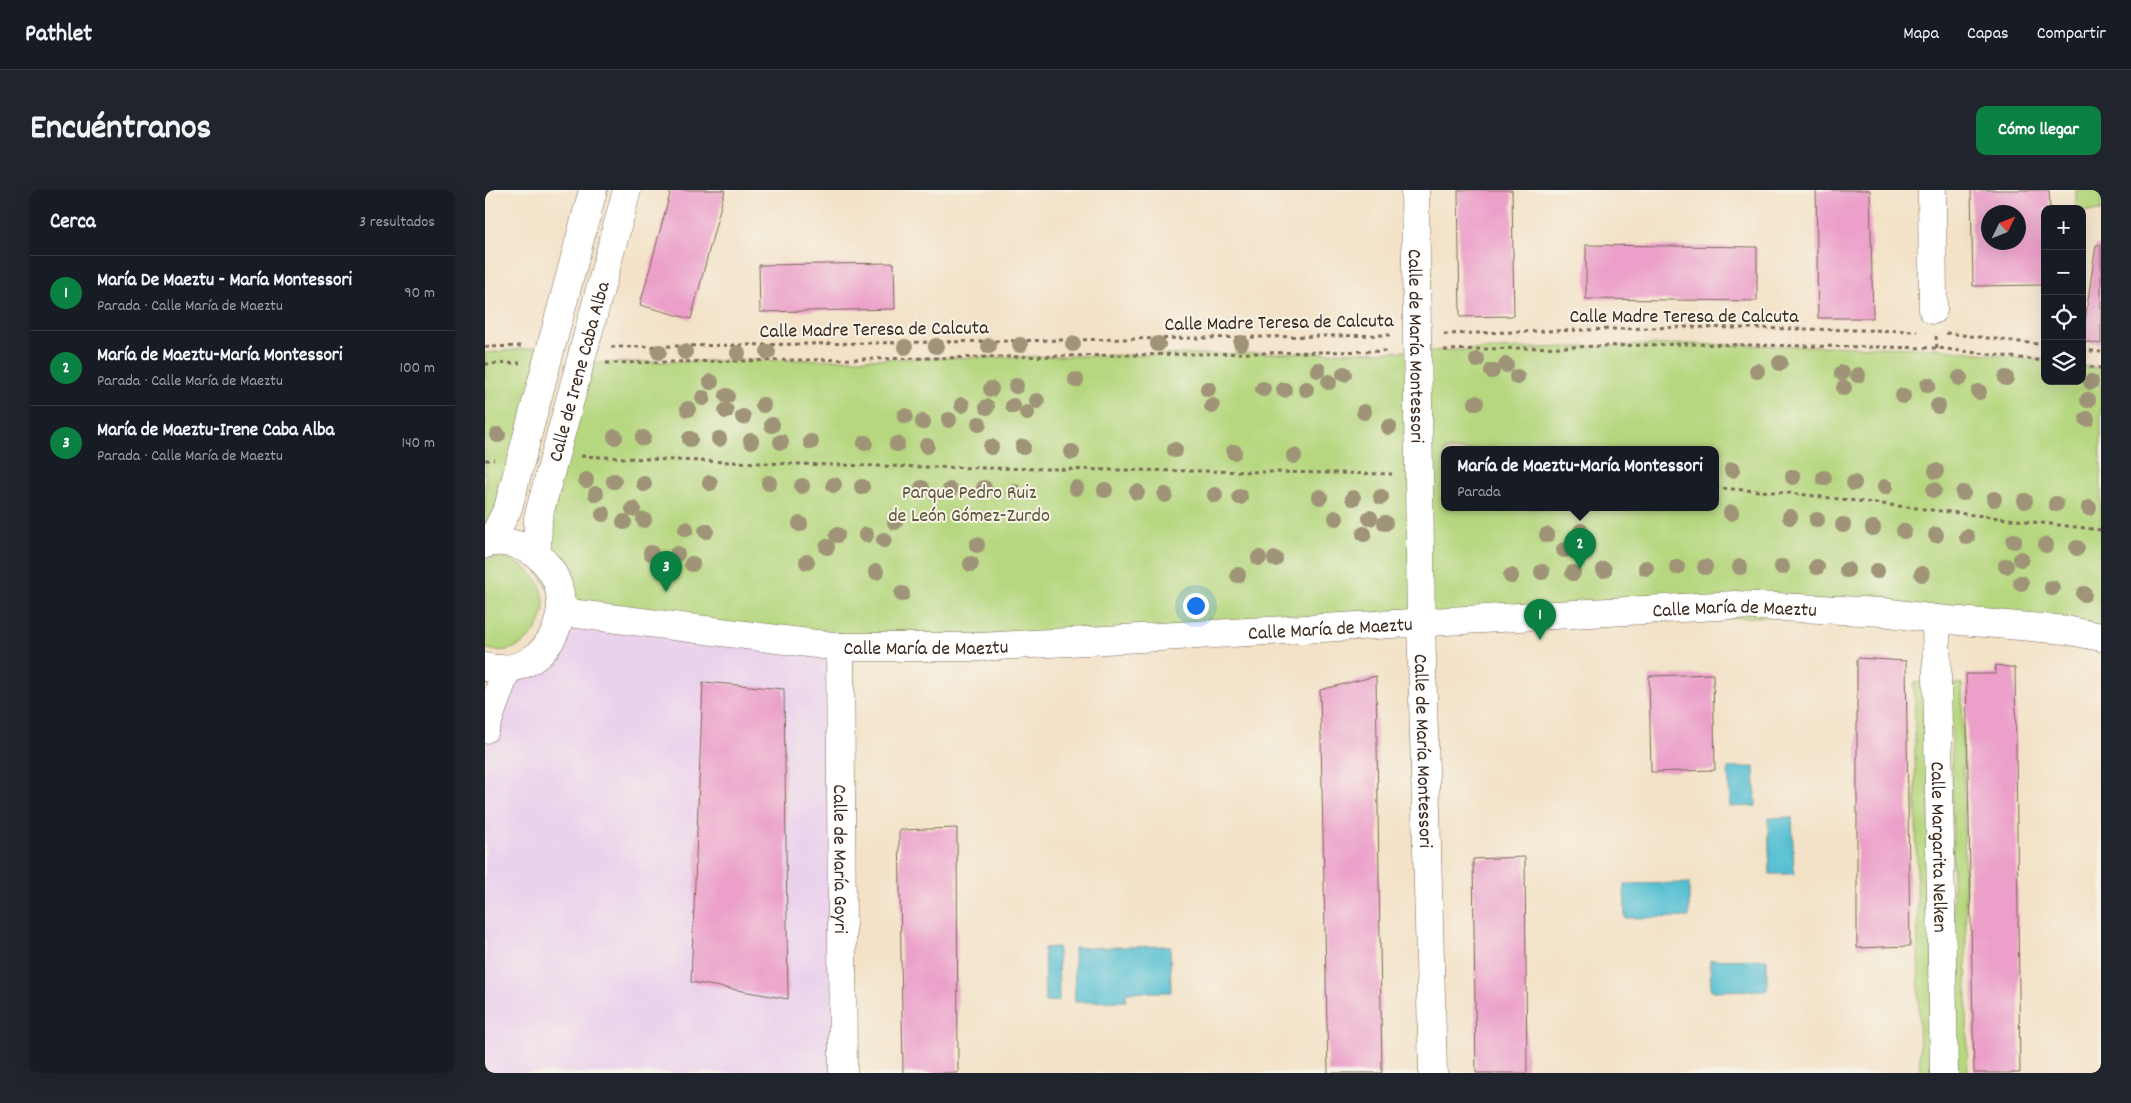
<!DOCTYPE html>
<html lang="es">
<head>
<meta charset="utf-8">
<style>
	:root { --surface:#171b24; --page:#20242c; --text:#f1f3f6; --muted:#9ea1a6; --line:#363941; --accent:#0b8043 }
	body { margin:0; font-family:Dekko,sans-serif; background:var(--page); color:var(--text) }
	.controls { position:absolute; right:15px; top:15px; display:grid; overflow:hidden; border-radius:10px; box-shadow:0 5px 20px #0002 }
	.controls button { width:45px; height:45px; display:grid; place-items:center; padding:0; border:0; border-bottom:1px solid var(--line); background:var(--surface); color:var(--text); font:25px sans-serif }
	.compass { position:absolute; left:1496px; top:15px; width:45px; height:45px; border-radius:50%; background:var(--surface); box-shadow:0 5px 20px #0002; rotate:47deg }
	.you { position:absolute; left:710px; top:415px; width:18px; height:18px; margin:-12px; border:4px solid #fff; border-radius:50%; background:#1a73e8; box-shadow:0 0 0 8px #1a73e833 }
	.badge { display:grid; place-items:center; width:32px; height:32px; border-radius:50%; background:var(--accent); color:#fff; font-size:16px; font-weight:700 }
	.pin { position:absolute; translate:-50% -41px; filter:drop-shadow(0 1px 2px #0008) }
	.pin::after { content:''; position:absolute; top:26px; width:18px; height:15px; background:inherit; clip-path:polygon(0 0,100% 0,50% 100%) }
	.popup { position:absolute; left:956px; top:256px; width:278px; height:65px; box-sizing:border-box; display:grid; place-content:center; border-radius:10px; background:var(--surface); filter:drop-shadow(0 1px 4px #0005); font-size:16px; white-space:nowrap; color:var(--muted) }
	.popup b { font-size:19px; color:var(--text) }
	.popup::after { content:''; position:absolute; left:50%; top:100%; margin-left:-10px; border:10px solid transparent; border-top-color:var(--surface) }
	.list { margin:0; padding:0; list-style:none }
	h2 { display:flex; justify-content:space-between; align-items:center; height:65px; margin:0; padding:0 20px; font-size:21px }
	h2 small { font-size:16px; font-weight:400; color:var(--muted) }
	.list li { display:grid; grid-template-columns:32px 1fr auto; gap:15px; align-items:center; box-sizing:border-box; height:75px; padding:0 20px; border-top:1px solid var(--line) }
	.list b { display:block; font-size:19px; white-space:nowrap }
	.list p { margin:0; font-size:16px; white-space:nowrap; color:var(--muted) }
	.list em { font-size:16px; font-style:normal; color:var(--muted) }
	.icon { flex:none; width:28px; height:28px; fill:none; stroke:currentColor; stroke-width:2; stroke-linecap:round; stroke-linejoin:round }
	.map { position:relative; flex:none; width:1616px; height:883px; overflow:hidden; border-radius:10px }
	header { display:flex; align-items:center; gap:30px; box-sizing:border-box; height:70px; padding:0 25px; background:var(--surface); border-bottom:1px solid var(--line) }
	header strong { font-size:24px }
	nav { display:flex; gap:28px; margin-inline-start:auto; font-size:18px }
	.intro { display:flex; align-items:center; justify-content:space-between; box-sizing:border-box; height:120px; padding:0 30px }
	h1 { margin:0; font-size:35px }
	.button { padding:12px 22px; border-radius:10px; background:var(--accent); color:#fff; font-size:18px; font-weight:700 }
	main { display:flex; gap:30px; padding:0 30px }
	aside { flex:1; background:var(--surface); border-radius:10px; box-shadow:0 5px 20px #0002 }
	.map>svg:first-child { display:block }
	.built { fill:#ead1ec }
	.green { fill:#b6d77f; stroke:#78804e; fill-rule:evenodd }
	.water { fill:#57c0d3; stroke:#497578 }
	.building { fill:#eb9fc9; fill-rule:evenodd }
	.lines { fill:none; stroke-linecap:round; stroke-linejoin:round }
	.minor-casing { stroke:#7b6a59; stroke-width:29 }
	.path { stroke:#7b6a59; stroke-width:3; stroke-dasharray:4 4; stroke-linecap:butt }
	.minor { stroke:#fff; stroke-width:28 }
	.tree { fill:#9f9477 }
	.labels { text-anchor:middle; stroke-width:4; stroke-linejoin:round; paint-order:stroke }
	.street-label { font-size:20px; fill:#3b2a1e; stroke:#f7f3e8 }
	.park-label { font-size:20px; fill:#5a5536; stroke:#f7f3e8 }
</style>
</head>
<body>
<header>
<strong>Pathlet</strong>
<nav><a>Mapa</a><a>Capas</a><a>Compartir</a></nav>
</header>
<div class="intro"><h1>Encuéntranos</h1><a class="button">Cómo llegar</a></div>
<main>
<aside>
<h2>Cerca<small>3 resultados</small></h2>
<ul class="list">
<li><span class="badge">1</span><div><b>María De Maeztu - María Montessori</b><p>Parada · Calle María de Maeztu</p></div><em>90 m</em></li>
<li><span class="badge">2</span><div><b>María de Maeztu-María Montessori</b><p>Parada · Calle María de Maeztu</p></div><em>100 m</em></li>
<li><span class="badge">3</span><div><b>María de Maeztu-Irene Caba Alba</b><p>Parada · Calle María de Maeztu</p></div><em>140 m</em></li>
</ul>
</aside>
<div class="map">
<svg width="1616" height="883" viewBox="0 0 1616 883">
	<rect width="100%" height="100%" fill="#f7f3e8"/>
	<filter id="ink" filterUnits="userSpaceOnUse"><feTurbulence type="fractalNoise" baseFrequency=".02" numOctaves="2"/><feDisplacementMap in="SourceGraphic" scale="10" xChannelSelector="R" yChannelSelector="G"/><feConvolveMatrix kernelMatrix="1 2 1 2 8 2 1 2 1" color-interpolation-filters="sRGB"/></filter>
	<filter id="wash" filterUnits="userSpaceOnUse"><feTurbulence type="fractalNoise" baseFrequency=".0096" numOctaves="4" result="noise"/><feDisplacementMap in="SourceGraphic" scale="20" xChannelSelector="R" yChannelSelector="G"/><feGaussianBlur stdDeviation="1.12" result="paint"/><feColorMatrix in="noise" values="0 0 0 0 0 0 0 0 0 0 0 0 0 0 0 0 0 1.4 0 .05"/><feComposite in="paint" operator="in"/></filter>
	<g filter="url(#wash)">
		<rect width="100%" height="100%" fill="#f3e2c7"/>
		<path class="built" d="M129,428L355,457L358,883H0V540L42,472L71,442Z"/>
		<path class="green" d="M1591,0H1616V21H1597V19H1591Z
			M1201,154L1452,158L1560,171V191H1597V176L1616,178V447L1398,422L494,457L77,422L38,357L95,173L934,161ZM960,260H1230V318H960Z
			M66,156L0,364V163Z
			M15,367C94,387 52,477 0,458V369Z
			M1441,492L1450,883H1435L1429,493Z
			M1466,494H1477L1483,883H1470Z"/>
		<path class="water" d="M1269,577L1271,616L1245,617L1243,578Z
			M1307,627L1309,684H1285L1283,628Z
			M1204,693V727L1140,728L1139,694Z
			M685,756L686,802H641V811L590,812L589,758Z
			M573,757L574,811L560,812L559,758Z
			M1282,769V800L1226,801L1225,770Z"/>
		<g id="blocks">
			<path class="building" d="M186,0H240L206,129L155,115Z
				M973,0H1027L1029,126L975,127Z
				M1331,0H1385L1388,128H1333Z
				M1486,0H1564L1565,19H1560V95L1488,96ZM1504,22H1534V52H1504Z
				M1101,55L1272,57V111L1101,109Z
				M1611,55H1616V154L1597,151Z
				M409,73L410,119L275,122L274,75Z
				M1372,468L1421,471L1425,756L1372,758Z
				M1511,475L1530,478L1535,883H1489L1481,484H1510Z
				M1228,484L1230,580L1166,582L1164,486Z
				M891,486L897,883H843L835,500Z
				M218,492L299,499L303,809L206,792Z
				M472,638L473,883H418L414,640Z
				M1040,667L1042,883H991L988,669Z"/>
		</g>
	</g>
	<g filter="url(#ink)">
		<use href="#blocks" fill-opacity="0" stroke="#7b6a59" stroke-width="1"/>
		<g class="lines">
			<defs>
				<g id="minor">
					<path id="s1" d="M930,0L936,433L948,883"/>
					<path d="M1447,0L1448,120"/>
					<path d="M6,352L23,318L108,0"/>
					<path d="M0,354C14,349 31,353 44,360C107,397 68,494 0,477"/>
					<path id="s2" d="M52,365L53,328L142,0"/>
					<path id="s3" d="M77,422L355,457H494L1250,415L1398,422L1451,429L1581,440L1616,447"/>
					<path id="s4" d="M1451,429L1459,883"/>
					<path id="s5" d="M355,457L358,883"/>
					<path d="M0,539L22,479"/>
				</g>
			</defs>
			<use href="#minor" class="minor-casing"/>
			<path class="path" d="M1461,143L1560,155
				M959,144L1200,137L1432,141
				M1451,146L1452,158
				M0,157L40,156
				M126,157L905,145
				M959,160L1201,154L1452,158L1560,171
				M1597,160L1616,162
				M121,173L905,161
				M0,174L35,173
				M1597,176L1616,178
				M96,266C366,279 637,279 907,284
				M0,270H9
				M1230,298L1304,303L1616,340"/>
			<use href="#minor" class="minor"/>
		</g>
		<g class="tree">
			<circle cx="756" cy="153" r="8"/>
			<circle cx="588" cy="154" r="8"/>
			<circle cx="673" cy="154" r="8"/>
			<circle cx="535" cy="155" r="8"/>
			<circle cx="451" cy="156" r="8"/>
			<circle cx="504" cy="156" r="8"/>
			<circle cx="420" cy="157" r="8"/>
			<circle cx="174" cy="162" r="8"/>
			<circle cx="200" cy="162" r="8"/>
			<circle cx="283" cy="162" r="8"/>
			<circle cx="253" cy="163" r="8"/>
			<circle cx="992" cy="170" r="8"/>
			<circle cx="1295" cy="173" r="8"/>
			<circle cx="1021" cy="175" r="8"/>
			<circle cx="833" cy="180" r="8"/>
			<circle cx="1007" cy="181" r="8"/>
			<circle cx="1272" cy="181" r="8"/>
			<circle cx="1357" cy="183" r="8"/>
			<circle cx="859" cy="184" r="8"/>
			<circle cx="1373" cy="185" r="8"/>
			<circle cx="1032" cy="187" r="8"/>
			<circle cx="1475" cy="188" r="8"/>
			<circle cx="1521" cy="188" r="8"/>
			<circle cx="591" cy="190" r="8"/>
			<circle cx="226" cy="192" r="8"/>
			<circle cx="844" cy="192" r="8"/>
			<circle cx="1606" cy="192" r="8"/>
			<circle cx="1443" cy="195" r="8"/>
			<circle cx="531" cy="196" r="8"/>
			<circle cx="1359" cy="198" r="8"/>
			<circle cx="506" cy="199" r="8"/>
			<circle cx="723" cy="199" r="8"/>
			<circle cx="778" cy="199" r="8"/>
			<circle cx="821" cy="199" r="8"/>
			<circle cx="799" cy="200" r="8"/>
			<circle cx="1494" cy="202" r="8"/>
			<circle cx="242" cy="206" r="8"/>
			<circle cx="1418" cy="206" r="8"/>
			<circle cx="218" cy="208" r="8"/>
			<circle cx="1603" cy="210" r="8"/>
			<circle cx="552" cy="211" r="8"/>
			<circle cx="991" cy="213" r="8"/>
			<circle cx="278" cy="215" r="8"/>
			<circle cx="477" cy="215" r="8"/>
			<circle cx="528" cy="216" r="8"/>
			<circle cx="727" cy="216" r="8"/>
			<circle cx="1453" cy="216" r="8"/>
			<circle cx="502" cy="217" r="8"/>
			<circle cx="203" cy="219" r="8"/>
			<circle cx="241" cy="221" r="8"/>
			<circle cx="879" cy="222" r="8"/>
			<circle cx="542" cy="223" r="8"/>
			<circle cx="420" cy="226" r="8"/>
			<circle cx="258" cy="227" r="8"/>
			<circle cx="1602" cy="229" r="8"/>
			<circle cx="464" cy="230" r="8"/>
			<circle cx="438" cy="232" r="8"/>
			<circle cx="494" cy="234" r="8"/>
			<circle cx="287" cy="235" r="8"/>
			<circle cx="904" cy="237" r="8"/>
			<circle cx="13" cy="245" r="8"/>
			<circle cx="130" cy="247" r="8"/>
			<circle cx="158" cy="248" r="8"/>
			<circle cx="205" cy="249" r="8"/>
			<circle cx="234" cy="249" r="8"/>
			<circle cx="266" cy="251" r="8"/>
			<circle cx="296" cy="252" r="8"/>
			<circle cx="326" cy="252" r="8"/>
			<circle cx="380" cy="253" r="8"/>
			<circle cx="412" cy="254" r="8"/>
			<circle cx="442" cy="256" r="8"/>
			<circle cx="506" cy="257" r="8"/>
			<circle cx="538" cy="257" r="8"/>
			<circle cx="690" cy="260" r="8"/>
			<circle cx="587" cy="262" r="8"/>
			<circle cx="749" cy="262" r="8"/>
			<circle cx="809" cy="266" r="8"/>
			<circle cx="1247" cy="280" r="8"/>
			<circle cx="1451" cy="281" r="8"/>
			<circle cx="1308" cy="287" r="8"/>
			<circle cx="1339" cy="288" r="8"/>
			<circle cx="101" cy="290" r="8"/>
			<circle cx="129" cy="291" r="8"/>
			<circle cx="225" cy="293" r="8"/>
			<circle cx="284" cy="293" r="8"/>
			<circle cx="1369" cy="293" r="8"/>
			<circle cx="159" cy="294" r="8"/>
			<circle cx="349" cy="295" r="8"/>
			<circle cx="317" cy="296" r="8"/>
			<circle cx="377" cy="297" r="8"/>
			<circle cx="1400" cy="297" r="8"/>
			<circle cx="437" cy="298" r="8"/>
			<circle cx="499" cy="298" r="8"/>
			<circle cx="591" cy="298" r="8"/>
			<circle cx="465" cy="300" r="8"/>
			<circle cx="620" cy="300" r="8"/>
			<circle cx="1449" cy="300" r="8"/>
			<circle cx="530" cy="302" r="8"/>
			<circle cx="652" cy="302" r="8"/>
			<circle cx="1478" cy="303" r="8"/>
			<circle cx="111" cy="304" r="8"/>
			<circle cx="680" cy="305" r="8"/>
			<circle cx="730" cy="305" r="8"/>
			<circle cx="755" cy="307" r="8"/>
			<circle cx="835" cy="307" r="8"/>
			<circle cx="896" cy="307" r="8"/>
			<circle cx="868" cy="308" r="8"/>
			<circle cx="1509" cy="309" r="8"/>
			<circle cx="1540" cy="311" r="8"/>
			<circle cx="1571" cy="314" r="8"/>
			<circle cx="1604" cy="318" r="8"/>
			<circle cx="148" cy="319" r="8"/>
			<circle cx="1246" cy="323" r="8"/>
			<circle cx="118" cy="324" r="8"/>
			<circle cx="1305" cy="327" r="8"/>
			<circle cx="851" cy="328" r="8"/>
			<circle cx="885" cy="328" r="8"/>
			<circle cx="159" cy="330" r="8"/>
			<circle cx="1332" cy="330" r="8"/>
			<circle cx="139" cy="332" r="8"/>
			<circle cx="410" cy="332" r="8"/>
			<circle cx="900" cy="333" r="8"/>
			<circle cx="315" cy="334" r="8"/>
			<circle cx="1358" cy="335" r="8"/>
			<circle cx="1388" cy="338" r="8"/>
			<circle cx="201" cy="339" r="8"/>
			<circle cx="221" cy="341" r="8"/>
			<circle cx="1096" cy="341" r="8"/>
			<circle cx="1419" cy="341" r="8"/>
			<circle cx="879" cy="344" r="8"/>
			<circle cx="352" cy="345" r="8"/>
			<circle cx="381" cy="345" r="8"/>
			<circle cx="1062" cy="345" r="8"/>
			<circle cx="1451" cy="345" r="8"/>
			<circle cx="1482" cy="347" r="8"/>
			<circle cx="399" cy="350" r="8"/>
			<circle cx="1529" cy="351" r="8"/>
			<circle cx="492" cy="355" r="8"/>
			<circle cx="1561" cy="355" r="8"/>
			<circle cx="342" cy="357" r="8"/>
			<circle cx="1592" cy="358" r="8"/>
			<circle cx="1079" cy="360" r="8"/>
			<circle cx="166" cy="363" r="8"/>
			<circle cx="192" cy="364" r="8"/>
			<circle cx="774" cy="368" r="8"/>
			<circle cx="790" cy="369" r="8"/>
			<circle cx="1536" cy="369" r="8"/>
			<circle cx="322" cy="372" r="8"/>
			<circle cx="207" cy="374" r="8"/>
			<circle cx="486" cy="374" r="8"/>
			<circle cx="1521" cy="376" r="8"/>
			<circle cx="1192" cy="377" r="8"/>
			<circle cx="1220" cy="377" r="8"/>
			<circle cx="1255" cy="377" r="8"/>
			<circle cx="1297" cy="377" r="8"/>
			<circle cx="1332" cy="377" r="8"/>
			<circle cx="1161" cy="378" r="8"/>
			<circle cx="186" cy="380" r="8"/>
			<circle cx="1119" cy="380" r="8"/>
			<circle cx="1362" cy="380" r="8"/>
			<circle cx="1392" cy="381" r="8"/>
			<circle cx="391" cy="382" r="8"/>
			<circle cx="1057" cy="382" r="8"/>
			<circle cx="1088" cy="383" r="8"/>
			<circle cx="1437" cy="384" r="8"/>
			<circle cx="753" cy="385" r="8"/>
			<circle cx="1026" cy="386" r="8"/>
			<circle cx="1536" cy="393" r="8"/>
			<circle cx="1567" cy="398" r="8"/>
			<circle cx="417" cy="404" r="8"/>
			<circle cx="1599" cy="404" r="8"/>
		</g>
	</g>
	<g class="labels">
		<g class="street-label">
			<text x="1199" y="132">Calle Madre Teresa de Calcuta</text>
			<text transform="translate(794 131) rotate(-1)" y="7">Calle Madre Teresa de Calcuta</text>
			<text transform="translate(389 138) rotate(-1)" y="7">Calle Madre Teresa de Calcuta</text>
			<text dy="7" stroke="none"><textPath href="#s1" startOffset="156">Calle de María Montessori</textPath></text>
			<text dy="7" stroke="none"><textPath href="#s2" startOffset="189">Calle de Irene Caba Alba</textPath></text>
			<text dy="7" stroke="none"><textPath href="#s3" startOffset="1176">Calle María de Maeztu</textPath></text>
			<text dy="7" stroke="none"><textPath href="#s3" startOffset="771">Calle María de Maeztu</textPath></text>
			<text dy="7" stroke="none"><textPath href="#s3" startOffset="366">Calle María de Maeztu</textPath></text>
			<text dy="7" stroke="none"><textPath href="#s1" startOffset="561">Calle de María Montessori</textPath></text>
			<text dy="7" stroke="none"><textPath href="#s4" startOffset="228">Calle Margarita Nelken</textPath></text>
			<text dy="7" stroke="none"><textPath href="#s5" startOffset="212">Calle de María Goyri</textPath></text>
		</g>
		<g class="park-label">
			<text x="484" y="308">Parque Pedro Ruiz<tspan x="484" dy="23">de León Gómez-Zurdo</tspan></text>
		</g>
	</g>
</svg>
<div class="controls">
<button>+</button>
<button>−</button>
<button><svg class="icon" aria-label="locate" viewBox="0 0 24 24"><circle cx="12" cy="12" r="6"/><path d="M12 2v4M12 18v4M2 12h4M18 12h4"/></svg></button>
<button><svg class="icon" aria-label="layers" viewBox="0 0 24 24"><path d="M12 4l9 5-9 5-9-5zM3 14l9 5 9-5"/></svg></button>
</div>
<svg class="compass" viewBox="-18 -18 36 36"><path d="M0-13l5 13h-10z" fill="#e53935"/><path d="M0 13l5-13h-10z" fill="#9ea1a6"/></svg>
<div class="you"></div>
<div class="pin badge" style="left:1055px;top:450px">1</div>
<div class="pin badge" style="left:1095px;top:379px">2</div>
<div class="popup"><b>María de Maeztu-María Montessori</b>Parada</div>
<div class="pin badge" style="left:181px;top:402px">3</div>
</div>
</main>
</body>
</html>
